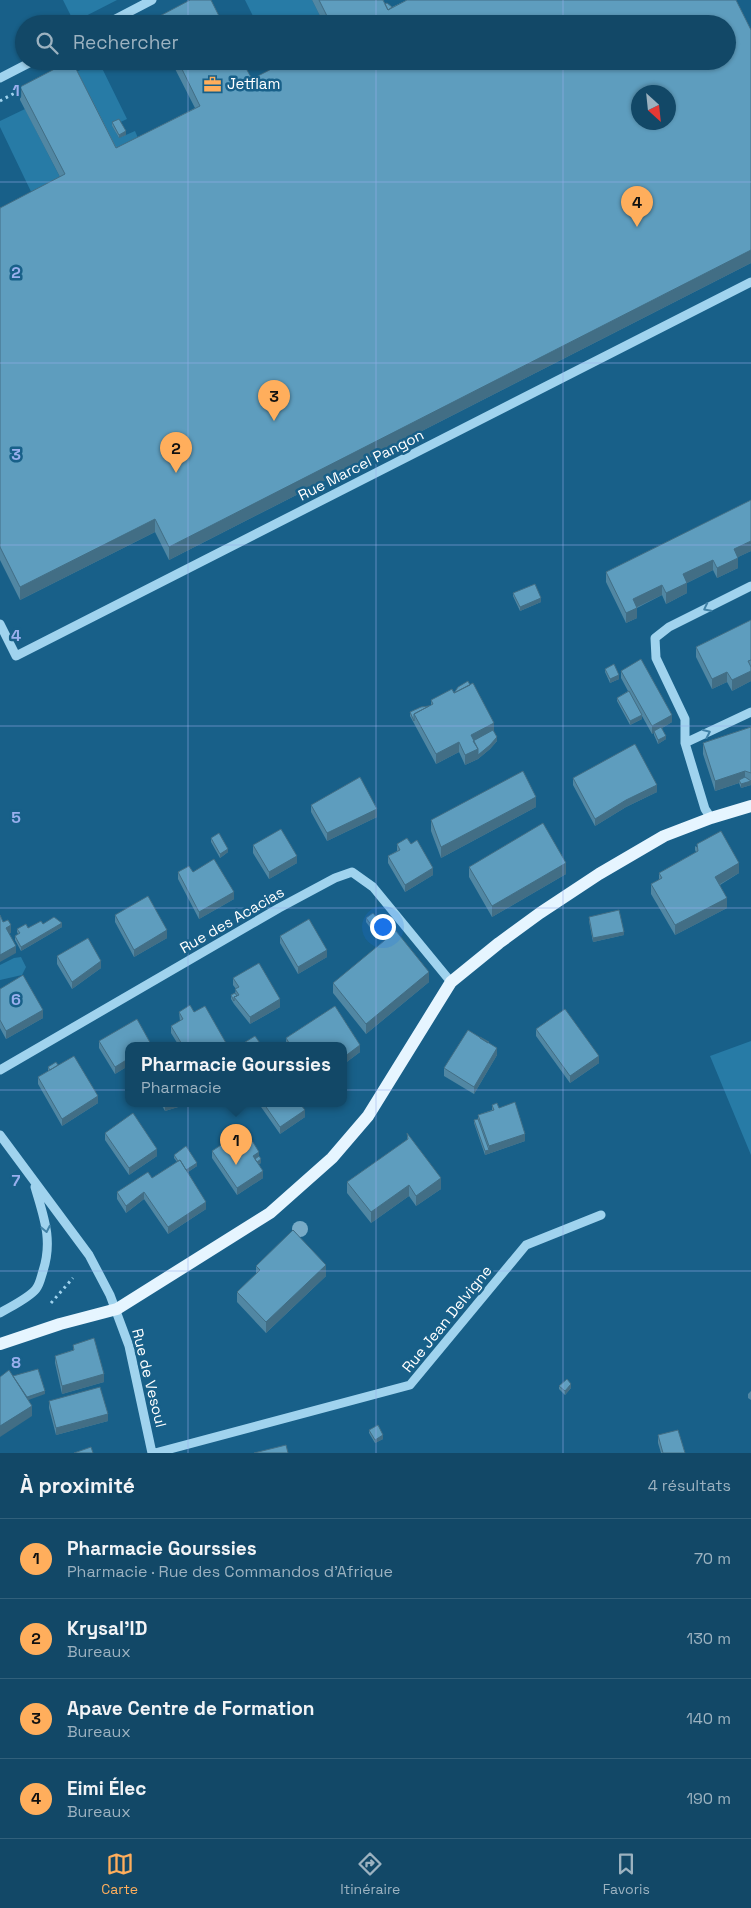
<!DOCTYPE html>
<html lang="fr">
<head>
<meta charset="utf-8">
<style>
	:root { --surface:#124867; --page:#1f5270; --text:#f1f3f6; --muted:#9cb2c0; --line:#31607b; --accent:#ffae5c }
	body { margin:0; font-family:"Space Grotesk",sans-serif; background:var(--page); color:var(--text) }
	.compass { position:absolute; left:631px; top:85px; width:45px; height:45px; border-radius:50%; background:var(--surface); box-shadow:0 1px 4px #0004; rotate:153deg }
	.you { position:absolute; left:382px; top:926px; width:18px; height:18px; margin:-12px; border:4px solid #fff; border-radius:50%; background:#1a73e8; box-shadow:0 0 0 8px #1a73e833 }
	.badge { display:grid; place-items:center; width:32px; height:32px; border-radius:50%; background:var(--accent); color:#111; font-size:16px; font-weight:700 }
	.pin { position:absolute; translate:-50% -41px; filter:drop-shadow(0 1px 2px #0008) }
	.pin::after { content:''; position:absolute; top:26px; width:18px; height:15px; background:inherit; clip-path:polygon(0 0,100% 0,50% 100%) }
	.popup { position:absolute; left:125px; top:1042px; width:222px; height:65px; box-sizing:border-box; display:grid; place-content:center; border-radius:10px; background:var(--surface); filter:drop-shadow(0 1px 4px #0005); font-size:16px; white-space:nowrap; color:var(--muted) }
	.popup b { font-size:19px; color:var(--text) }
	.popup::after { content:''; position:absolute; left:50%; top:100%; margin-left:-10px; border:10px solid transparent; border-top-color:var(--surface) }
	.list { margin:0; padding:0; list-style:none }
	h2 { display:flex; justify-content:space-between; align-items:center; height:65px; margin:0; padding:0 20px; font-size:21px }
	h2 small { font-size:16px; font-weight:400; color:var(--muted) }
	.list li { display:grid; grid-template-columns:32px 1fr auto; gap:15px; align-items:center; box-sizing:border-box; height:80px; padding:0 20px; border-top:1px solid var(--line) }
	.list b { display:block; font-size:19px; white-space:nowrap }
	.list p { margin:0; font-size:16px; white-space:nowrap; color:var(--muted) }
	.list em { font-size:16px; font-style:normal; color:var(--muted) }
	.icon { flex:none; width:28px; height:28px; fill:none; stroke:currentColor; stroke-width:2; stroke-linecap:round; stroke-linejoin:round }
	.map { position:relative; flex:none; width:751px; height:1453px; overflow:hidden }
	.search { position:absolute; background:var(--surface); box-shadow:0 1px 4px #0004; left:15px; right:15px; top:15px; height:55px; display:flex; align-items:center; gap:12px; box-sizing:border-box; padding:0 18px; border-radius:28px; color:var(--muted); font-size:19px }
	.sheet { height:385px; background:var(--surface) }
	nav { display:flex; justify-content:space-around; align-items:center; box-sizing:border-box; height:70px; border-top:1px solid var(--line); background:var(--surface); font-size:14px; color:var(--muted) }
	nav a { display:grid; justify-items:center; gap:2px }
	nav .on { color:var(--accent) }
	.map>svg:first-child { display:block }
	.green { fill:#277ba6 }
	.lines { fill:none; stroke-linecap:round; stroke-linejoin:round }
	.path { stroke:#a0d3ee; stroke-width:3; stroke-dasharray:2.5 4; stroke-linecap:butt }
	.minor { stroke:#a0d3ee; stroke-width:9 }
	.major { stroke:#e6f5ff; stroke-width:12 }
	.tree { fill:#78abc7 }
	.wall { fill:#5187a3; fill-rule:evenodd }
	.shaded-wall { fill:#426e85 }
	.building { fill:#5e9dbe; stroke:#426e85; fill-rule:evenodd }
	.oneway { stroke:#4182a7 }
	.grid { fill:none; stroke:#99afed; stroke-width:1; stroke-opacity:0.55 }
	.labels { text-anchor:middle; stroke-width:5; stroke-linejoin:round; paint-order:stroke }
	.poi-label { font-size:15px; fill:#fff; stroke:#186089; text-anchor:start }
	.street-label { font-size:15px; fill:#fff; stroke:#186089 }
	.grid-label { font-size:16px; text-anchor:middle; font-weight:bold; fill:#99afed; stroke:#186089; stroke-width:5; stroke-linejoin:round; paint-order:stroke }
</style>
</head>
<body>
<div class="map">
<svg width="751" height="1453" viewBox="0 0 751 1453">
	<rect width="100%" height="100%" fill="#186089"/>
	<path class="green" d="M63,0H117L74,22Z
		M245,0H312L324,24H257Z
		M99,62L127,119L112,126L119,138L135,131L138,138L112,152L71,74Z
		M25,109L65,187L36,202L0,127V121Z
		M21,957L26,967L22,975L0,980V965L14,958Z
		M751,1041V1155L710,1056Z"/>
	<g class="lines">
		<path class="path" d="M151,24L159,19
			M0,101L22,89
			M51,1303L73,1278"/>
		<path class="minor" d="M106,24L152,0
			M0,78L33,61
			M751,586L669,627L655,638L656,658L685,719V743L751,712
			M0,624L16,656L751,282
			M685,743L705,809L711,818
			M0,1070L279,908L335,878L352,872L373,887L451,982
			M0,1135L89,1255L110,1295L129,1346L152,1453
			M0,1313C10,1307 29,1298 36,1289C40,1284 41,1277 43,1271C53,1240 44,1218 35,1187
			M155,1453L410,1385L526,1245L601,1215"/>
		<path class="major" d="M0,1344L60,1324L117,1309L270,1213L332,1158L368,1116L451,982L499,943L540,913L599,874L664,836L711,818L751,806"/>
	</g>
	<circle class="tree" cx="300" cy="1229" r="8"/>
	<path class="wall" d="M312,0H383L385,4L387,3L392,7L407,0H736L751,30V263L169,560L155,532L20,600L0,560V208L60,177L20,100V87L70,61H72L116,147V146L117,148L195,108L171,61H242L252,79L287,61H727V24H324ZM638,92H668V122H638Z
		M112,122L126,135L119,138L112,126Z
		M751,500V551L738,557V568L717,578L713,570L687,583V593L666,604L662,595L637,608V618L626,623L606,582V572Z
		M513,593L541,602L520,611L513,596Z
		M751,620V681L732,691L727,682L712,689L696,657V647Z
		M605,669L619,679L610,683L605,672Z
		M621,671L672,722L662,728L666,739L658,744L654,735V733L652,734L642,716V719L630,725L617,701V698L628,691L621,678Z
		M454,693L494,732L497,741L490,749L478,759L465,765L459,752L436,764L410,716V712L429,706H431V700Z
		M751,727V785L741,788L739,783L715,791L703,754V743Z
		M573,778L657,792L626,807L595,826L573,785Z
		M311,805L377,817L327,841L311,812Z
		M536,807L441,858L431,831V820Z
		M211,838L228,852L220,858L211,842Z
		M397,844H411L433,875L405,892L388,863V856L397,851Z
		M253,845L297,863L269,879L253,853Z
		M695,846L739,873L720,885L727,908L675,935L651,894V884L659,880V873L696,852L695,850Z
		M469,867L566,874L492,917L469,877Z
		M178,872H193L234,899L199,919L178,879Z
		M115,915L167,938L134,957L115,922Z
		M589,917L624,935L593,942L589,921Z
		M366,918L379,924L372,930L366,922Z
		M43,924L62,927L21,951L15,940V936L18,934L17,932V929L28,928Z
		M280,936L327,957L298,974L280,943Z
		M57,956L101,968L72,989L57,964Z
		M233,978L280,1007L250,1024L234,1004L231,999V995L235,993L236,989L233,985Z
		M429,982L366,1034L333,993V983Z
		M0,989L43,1018L6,1039L0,1028Z
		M335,1006L360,1045V1052L344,1064V1046H286V1038Z
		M179,1012H194L226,1046H179L171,1033V1026L180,1021Z
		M536,1029L599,1063L570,1083L536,1036Z
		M99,1041L128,1046V1066L115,1074L99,1048Z
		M489,1043L497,1055L474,1094L444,1076V1068Z
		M58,1065L98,1103L62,1126L38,1084V1077L48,1071V1067Z
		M161,1104H188L165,1111Z
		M259,1104H300L305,1117L280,1134Z
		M492,1105L499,1108L525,1141L485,1155L474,1123V1120L478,1119V1115L492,1110Z
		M105,1133L157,1156L129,1175L105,1140Z
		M407,1133L441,1189L416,1206L409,1196L371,1223L347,1193V1182L407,1140Z
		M212,1151L259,1156L261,1163L259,1164L263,1178L237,1195L212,1158Z
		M174,1155L197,1166L188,1172L206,1209L168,1234L144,1199L126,1213L117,1199V1192L152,1178L177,1162L174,1158Z
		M256,1266L326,1276L266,1333L237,1302V1292L256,1274Z
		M73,1345L104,1382L62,1394L55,1363V1356L73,1350Z
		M559,1386L571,1388L565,1395L559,1389Z
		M751,1391V1400L748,1398V1394Z
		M49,1401L108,1421L56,1435L49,1408Z
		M369,1430L383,1439L375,1443L369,1433Z
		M658,1435L685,1453H661L658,1443Z"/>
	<path class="shaded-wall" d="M126,131V135L119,138V135Z
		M751,250V263L169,560V547Z
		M155,519V532L20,600V587Z
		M751,541V551L734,559V549Z
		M738,558V568L717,578V568Z
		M713,560V570L683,585V574Z
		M687,583V593L666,604V593Z
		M662,585V595L633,609L637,608V618L626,623V613L633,599Z
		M541,598V602L520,611V607Z
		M751,671V681L732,691V680Z
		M727,672V682L712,689V679Z
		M619,675V679L610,683V679Z
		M642,715V719L630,725V721Z
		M672,715V722L652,734V726Z
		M494,723V733L472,745L471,735Z
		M666,736V739L658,744V740Z
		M497,737V741L490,749L478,759L465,765V755Z
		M459,742V752L436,764V754Z
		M745,771V781L739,780V783L715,791V781Z
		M751,781V785L741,788V784Z
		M657,785V792L626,807L595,826V819L626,800Z
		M536,797V807L441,858V847Z
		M377,809V817L327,841V833Z
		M228,849V852L220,858V854Z
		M297,856V863L269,879V872Z
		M566,863V874L492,917V906Z
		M739,863V873L715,887V877Z
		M433,868V875L405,892V885Z
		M234,892V899L199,919V912Z
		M727,898V908L675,935V925Z
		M379,920V924L372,930V926Z
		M62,923V927L21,951V947Z
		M11,925V933L6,935V928Z
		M167,930V938L134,957V950Z
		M624,932V935L593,942V938Z
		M16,946V953L0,962V955Z
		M327,950V957L298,974V967Z
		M101,961V968L72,989V982Z
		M429,972V982L366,1034V1024Z
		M280,999V1007L250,1024V1017Z
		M43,1010V1018L6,1039V1031Z
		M360,1045V1052L344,1064V1057Z
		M497,1048V1055L474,1094V1087Z
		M599,1056V1063L570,1083V1076Z
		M128,1059V1066L115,1074V1067Z
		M98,1096V1103L62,1126V1119Z
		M165,1104H188L165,1111Z
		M305,1110V1117L280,1134V1127Z
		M525,1134V1141L485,1155V1151L489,1150V1146Z
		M157,1149V1156L129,1175V1168Z
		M259,1152V1159L255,1162L253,1156Z
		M261,1159V1163L255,1166V1163Z
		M197,1163V1166L185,1174V1170Z
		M263,1171V1178L237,1195V1188Z
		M441,1178V1189L416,1206V1196Z
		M409,1185V1196L371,1223V1212Z
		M144,1192V1199L126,1213V1206Z
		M206,1202V1209L168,1234V1227Z
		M326,1265V1276L266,1333V1322Z
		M104,1374V1382L62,1394V1386Z
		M571,1384V1388L565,1395V1391Z
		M45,1391V1394L23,1402V1399Z
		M32,1406V1416L0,1437V1426Z
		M108,1414V1421L56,1435V1428Z
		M383,1435V1439L375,1443V1440Z"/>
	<path class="building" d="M190,0H211L223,24H159L156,18Z
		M319,0H383L388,10L407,0H736L751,30V250L169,547L155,519L20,587L0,547V208L65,174L20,87L70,61H72L116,148L200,106L178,61H242L252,79L287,61H727V24H331ZM638,92H668V122H638Z
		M387,3L392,7L388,10L385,4Z
		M119,119L126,131L119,135L112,122Z
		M751,500V541L734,549L738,558L717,568L713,560L683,574L687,583L666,593L662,585L633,599L637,608L626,613L606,572Z
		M535,584L541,598L520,607L513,593Z
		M751,620V660L748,661L751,667V671L732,680L727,672L712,679L696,647Z
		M641,659L672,715L652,726L621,671Z
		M614,664L619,675L610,679L605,669Z
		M468,681L470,685L454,693L458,687Z
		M473,683L494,723L471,735L478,749L465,755L459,742L436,754L414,714L433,704L431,700L452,689L454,693Z
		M629,691L642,715L630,721L617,698Z
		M429,706L414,714V721L410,712L421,707Z
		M661,727L666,736L658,740L654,731Z
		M751,727V773L745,771L715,781L703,743Z
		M493,730L497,737L490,745L478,755V749L473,741Z
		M635,744L657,785L626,800L595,819L573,778Z
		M523,771L536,797L441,847L431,820Z
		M360,777L377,809L327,833L311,805Z
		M745,777L751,781L741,784L739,780Z
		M543,823L566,863L492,906L469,867Z
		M281,829L297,856L269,872L253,845Z
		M721,831L739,863L715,877L727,898L675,925L651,884L662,878L659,873L698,851L697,844Z
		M219,833L228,849L220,854L211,838Z
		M407,838L411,844L417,840L433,868L405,885L388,856L400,850L397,844Z
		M214,859L234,892L199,912L178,872L189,866L193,872Z
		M148,896L167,930L134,950L115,915Z
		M619,910L624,932L593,938L589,917Z
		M373,913L379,920L372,926L366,918Z
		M0,915L3,922L8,920L11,925L6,928L16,946L0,955Z
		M54,917L62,923L21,947L15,936L20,933L17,929L26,924L28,928L41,921L43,924Z
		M309,919L327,950L298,967L280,936Z
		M396,931L429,972L366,1024L333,983Z
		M88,938L101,961L72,982L57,956Z
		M259,963L280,999L250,1017L234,997L239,995L235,989L239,987L233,978Z
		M23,975L43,1010L6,1031L0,1020V989Z
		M235,993L237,996L234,997V1001L231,995Z
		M190,1005L194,1012L205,1006L226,1043L220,1046H183L171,1026L183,1019L179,1012Z
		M335,1006L360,1045L344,1057V1046H291L286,1038Z
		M565,1009L599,1056L570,1076L536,1029Z
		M137,1019L152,1046H128V1059L115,1067L99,1041Z
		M468,1030L497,1048L474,1087L444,1068Z
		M255,1036L262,1046H243L242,1044Z
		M480,1037L489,1042L488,1043L480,1038Z
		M74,1056L98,1096L62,1119L38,1077Z
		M56,1062L58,1065L50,1070L48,1067Z
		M515,1102L525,1134L489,1146L478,1115L494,1110L492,1105L497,1103L499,1108Z
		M264,1104H300L305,1110L280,1127Z
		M133,1113L157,1149L129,1168L105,1133Z
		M478,1119L489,1150L485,1151L474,1120Z
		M245,1129L259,1152L253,1156L263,1171L237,1188L212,1151Z
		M407,1133L441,1178L416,1196L409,1185L371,1212L347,1182L408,1139Z
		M186,1146L197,1163L186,1170L180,1160L178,1161L174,1155Z
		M259,1156L261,1159L257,1162L255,1159Z
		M180,1160L206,1202L168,1227L144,1192L126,1206L117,1192L148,1172L152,1178Z
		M293,1230L326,1265L266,1322L237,1292L260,1270L256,1266Z
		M94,1338L104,1374L62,1386L55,1356L74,1350L73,1345Z
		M38,1369L45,1391L27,1397L13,1376Z
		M9,1370L32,1406L0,1426V1377Z
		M567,1379L571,1384L565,1391L559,1386Z
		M100,1387L108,1414L56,1428L49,1401Z
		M378,1425L383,1435L375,1440L369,1430Z
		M678,1430L685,1453H663L658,1435Z
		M286,1445L288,1453H254Z
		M91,1447L93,1453H74Z"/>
	<defs><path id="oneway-chevron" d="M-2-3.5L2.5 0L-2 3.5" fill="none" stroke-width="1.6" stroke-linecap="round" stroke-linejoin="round" transform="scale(1.25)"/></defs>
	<g class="oneway">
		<use href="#oneway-chevron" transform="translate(707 608) rotate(153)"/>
		<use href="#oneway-chevron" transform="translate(707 733) rotate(-25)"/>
		<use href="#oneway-chevron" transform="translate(46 1229) rotate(79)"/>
	</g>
	<path class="grid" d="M188,0V24M376,0V24M563,0V24M188,61V1453M376,61V1453M563,61V1453M0,182H751M0,363H751M0,545H751M0,726H751M0,908H751M0,1090H751M0,1271H751"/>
	<defs>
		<symbol id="office-bare" viewBox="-9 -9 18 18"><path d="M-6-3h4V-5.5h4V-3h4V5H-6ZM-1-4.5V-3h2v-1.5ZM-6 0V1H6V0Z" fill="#ffae5c" stroke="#186089" stroke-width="2.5" paint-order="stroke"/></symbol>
	</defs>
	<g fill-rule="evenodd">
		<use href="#office-bare" x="200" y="72" width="25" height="25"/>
	</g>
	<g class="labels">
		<g class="poi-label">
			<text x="227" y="89">Jetflam</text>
		</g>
		<g class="street-label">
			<text transform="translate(361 465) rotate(-27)" y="5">Rue Marcel Pangon</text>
			<text transform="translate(232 920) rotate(-30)" y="5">Rue des Acacias</text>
			<text transform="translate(447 1319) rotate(-51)" y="5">Rue Jean Delvigne</text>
			<text transform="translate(149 1378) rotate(76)" y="5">Rue de Vesoul</text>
		</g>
	</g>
	<g class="grid-label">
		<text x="16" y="96">1</text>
		<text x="16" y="278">2</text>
		<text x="16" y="460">3</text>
		<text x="16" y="641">4</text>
		<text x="16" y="823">5</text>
		<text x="16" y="1005">6</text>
		<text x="16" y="1186">7</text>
		<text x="16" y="1368">8</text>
	</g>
</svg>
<svg class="compass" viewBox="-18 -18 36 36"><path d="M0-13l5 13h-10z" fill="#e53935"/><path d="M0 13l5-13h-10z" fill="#9cb2c0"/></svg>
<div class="you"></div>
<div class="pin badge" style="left:236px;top:1165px">1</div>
<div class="popup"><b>Pharmacie Gourssies</b>Pharmacie</div>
<div class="pin badge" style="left:176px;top:473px">2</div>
<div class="pin badge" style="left:274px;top:421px">3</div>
<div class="pin badge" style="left:637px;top:227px">4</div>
<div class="search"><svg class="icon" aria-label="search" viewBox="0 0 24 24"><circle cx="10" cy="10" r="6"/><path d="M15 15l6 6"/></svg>Rechercher</div>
</div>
<section class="sheet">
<h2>À proximité<small>4 résultats</small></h2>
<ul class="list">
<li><span class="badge">1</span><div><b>Pharmacie Gourssies</b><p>Pharmacie · Rue des Commandos d'Afrique</p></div><em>70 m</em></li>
<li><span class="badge">2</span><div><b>Krysal'ID</b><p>Bureaux</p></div><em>130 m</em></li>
<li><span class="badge">3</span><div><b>Apave Centre de Formation</b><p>Bureaux</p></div><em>140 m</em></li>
<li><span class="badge">4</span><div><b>Eimi Élec</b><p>Bureaux</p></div><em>190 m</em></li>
</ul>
</section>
<nav>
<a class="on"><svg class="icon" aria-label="map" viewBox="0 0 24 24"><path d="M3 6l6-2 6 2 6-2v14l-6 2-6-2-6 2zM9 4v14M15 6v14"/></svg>Carte</a>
<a><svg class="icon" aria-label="directions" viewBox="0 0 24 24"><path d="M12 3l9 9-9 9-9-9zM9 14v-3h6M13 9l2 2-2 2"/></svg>Itinéraire</a>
<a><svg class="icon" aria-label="saved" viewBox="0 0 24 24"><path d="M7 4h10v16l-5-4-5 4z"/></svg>Favoris</a>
</nav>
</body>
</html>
